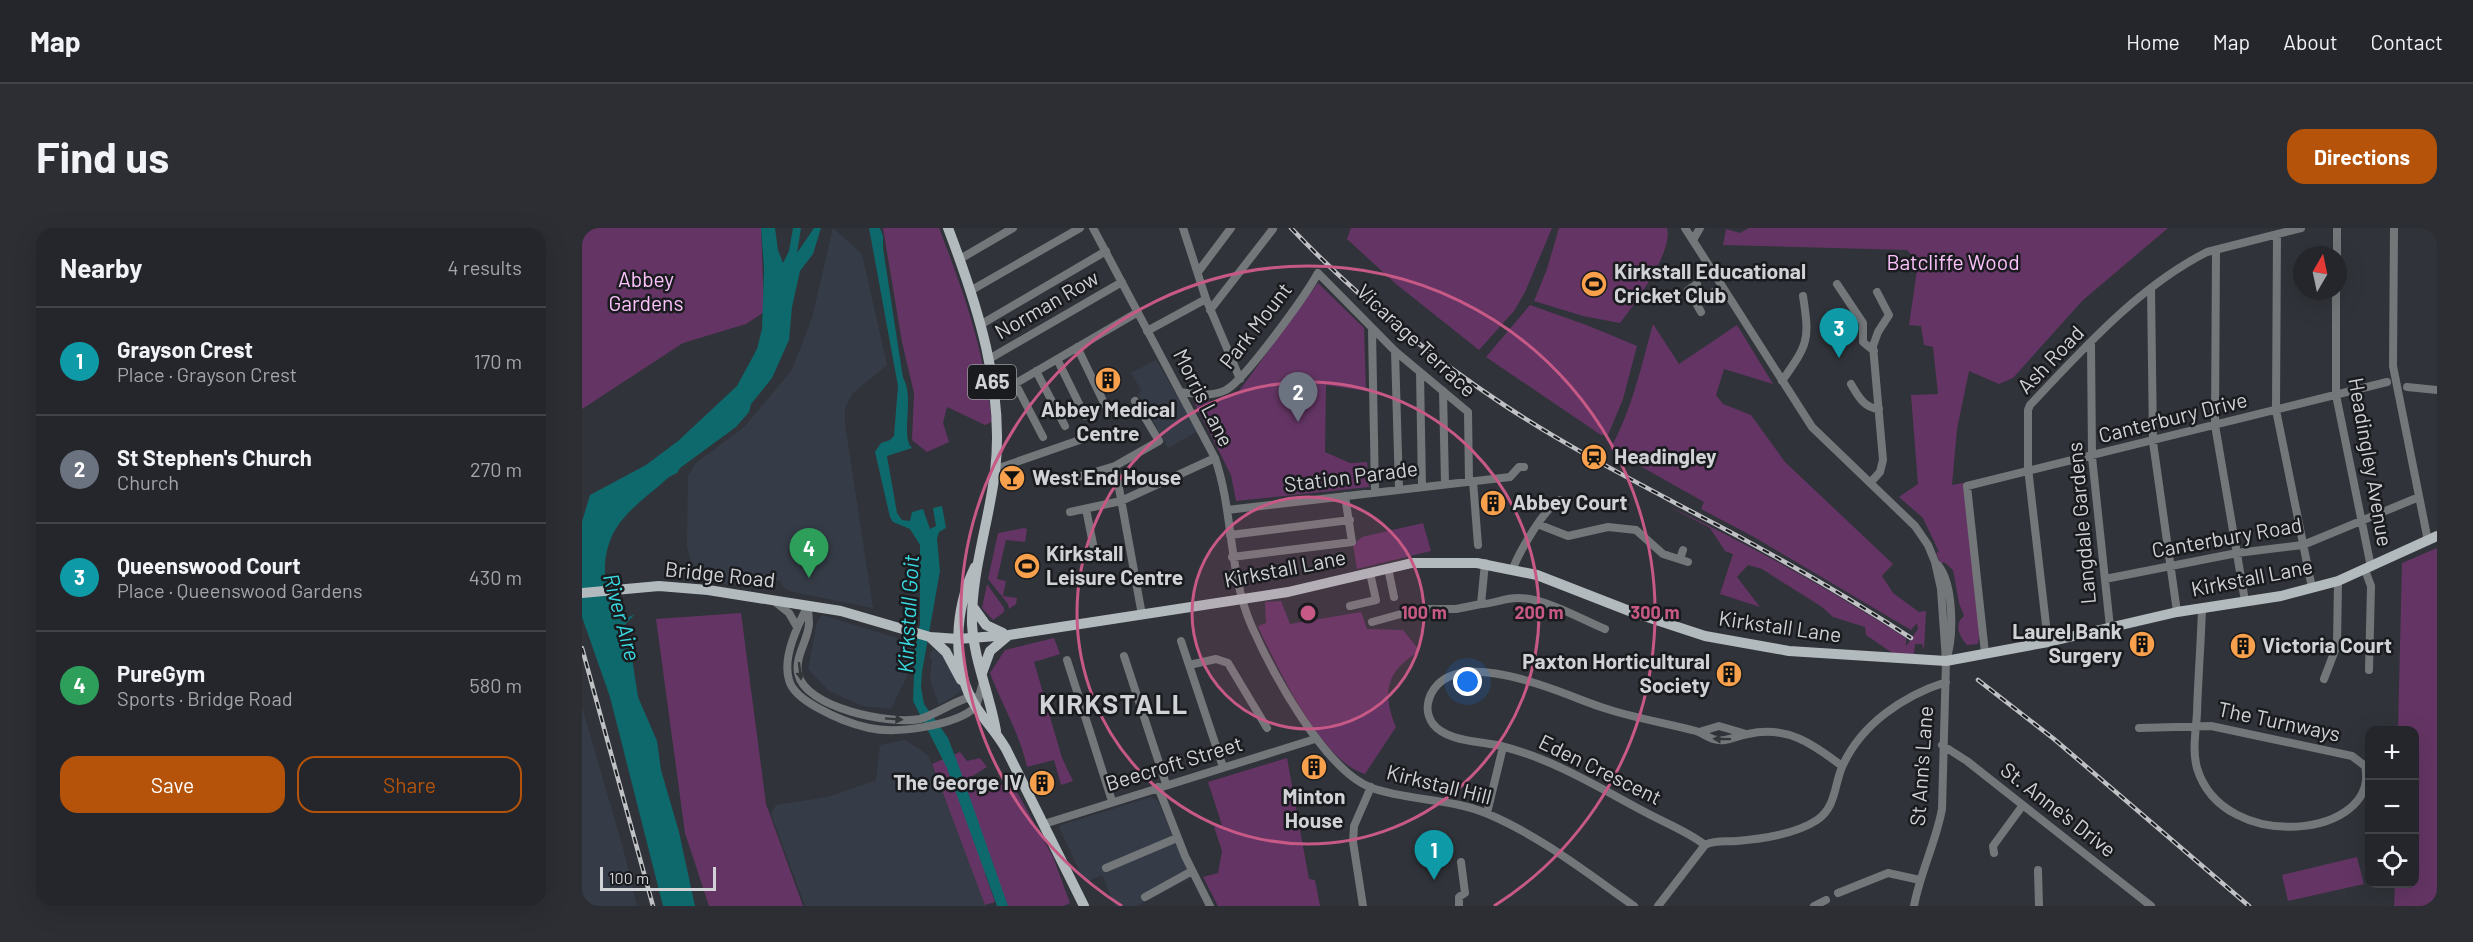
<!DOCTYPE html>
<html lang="en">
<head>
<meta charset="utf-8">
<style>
	:root { --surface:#24262b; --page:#2c2e33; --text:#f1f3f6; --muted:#a3a5a9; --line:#414347; --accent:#b45309 }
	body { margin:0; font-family:Barlow,sans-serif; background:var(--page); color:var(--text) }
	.controls { position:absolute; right:18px; bottom:18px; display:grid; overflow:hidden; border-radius:12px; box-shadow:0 6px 24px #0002 }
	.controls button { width:54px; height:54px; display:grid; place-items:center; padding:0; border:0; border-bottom:2px solid var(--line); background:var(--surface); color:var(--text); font:30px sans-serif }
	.compass { position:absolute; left:1711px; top:18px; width:54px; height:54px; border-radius:50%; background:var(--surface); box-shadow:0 6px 24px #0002; rotate:9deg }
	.scale { position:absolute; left:18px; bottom:15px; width:116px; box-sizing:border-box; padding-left:6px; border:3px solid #d0d2d6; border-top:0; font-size:16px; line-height:21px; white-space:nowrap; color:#d0d2d6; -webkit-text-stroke:4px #191b1e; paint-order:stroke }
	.you { position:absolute; left:886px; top:454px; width:21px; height:21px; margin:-15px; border:4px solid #fff; border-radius:50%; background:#1a73e8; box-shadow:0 0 0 9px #1a73e833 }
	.badge { display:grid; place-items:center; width:39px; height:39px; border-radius:50%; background:var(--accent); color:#fff; font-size:20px; font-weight:700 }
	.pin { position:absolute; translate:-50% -50px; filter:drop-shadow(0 2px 3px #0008) }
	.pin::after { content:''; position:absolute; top:32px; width:21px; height:18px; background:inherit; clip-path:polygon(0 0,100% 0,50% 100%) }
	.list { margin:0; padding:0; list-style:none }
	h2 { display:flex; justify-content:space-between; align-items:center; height:78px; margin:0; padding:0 24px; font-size:26px }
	h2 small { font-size:20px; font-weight:400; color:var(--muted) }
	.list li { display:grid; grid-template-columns:39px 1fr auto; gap:18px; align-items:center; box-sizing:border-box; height:108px; padding:0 24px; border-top:2px solid var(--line) }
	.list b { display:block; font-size:22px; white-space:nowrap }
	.list p { margin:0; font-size:20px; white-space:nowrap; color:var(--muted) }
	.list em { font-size:20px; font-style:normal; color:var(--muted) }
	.actions { display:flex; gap:12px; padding:18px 24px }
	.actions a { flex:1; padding:14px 0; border:2px solid var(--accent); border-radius:18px; text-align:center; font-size:21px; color:var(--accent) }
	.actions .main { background:var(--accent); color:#fff }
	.icon { flex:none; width:33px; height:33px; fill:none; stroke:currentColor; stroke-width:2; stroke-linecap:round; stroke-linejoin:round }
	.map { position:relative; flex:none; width:1855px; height:678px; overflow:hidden; border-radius:18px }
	header { display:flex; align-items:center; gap:36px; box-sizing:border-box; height:84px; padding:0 30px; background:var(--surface); border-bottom:2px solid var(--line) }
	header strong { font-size:28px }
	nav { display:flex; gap:33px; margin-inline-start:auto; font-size:21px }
	.intro { display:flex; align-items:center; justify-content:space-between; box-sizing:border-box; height:144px; padding:0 36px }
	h1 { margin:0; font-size:42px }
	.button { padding:15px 27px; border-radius:18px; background:var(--accent); color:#fff; font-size:21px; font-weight:700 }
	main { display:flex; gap:36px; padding:0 36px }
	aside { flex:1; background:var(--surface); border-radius:18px; box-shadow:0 6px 24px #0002 }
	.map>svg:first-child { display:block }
	.built { fill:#363c47 }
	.green { fill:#643564 }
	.water { fill:#0e696d }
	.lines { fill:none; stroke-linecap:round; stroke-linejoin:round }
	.minor { stroke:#737779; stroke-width:8 }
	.major { stroke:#b2babe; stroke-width:10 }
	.rail-casing { stroke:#bfc1c5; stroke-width:4.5 }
	.rail { stroke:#191b1e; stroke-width:2; stroke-dasharray:7; stroke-linecap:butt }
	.oneway { fill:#343739 }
	.ring { fill:none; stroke:#c75986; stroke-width:3 }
	.labels { text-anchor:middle; stroke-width:5; stroke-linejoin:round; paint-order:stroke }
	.shield { fill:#191b1e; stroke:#999b9f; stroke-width:1.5 }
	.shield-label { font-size:20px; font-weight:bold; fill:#d0d2d6 }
	.park-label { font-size:21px; fill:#fdc2fc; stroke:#191b1e }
	.poi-label { font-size:21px; font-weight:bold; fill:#d0d2d6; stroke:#191b1e; text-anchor:start }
	.street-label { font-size:21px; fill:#d0d2d6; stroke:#191b1e }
	.water-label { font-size:22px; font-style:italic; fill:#38d9e0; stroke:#191b1e }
	.district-label { font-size:27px; font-weight:bold; letter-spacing:1.5px; fill:#d0d2d6; stroke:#191b1e }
	.centre { fill:#c75986; stroke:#191b1e; stroke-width:3 }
	.ring-label { font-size:18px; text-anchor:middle; font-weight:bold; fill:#c75986; stroke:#191b1e; stroke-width:5; stroke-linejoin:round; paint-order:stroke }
</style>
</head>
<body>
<header>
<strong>Map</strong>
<nav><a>Home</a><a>Map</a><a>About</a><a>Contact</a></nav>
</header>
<div class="intro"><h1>Find us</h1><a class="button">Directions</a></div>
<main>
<aside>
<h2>Nearby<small>4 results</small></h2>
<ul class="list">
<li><span class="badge" style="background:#0f9aa8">1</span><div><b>Grayson Crest</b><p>Place · Grayson Crest</p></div><em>170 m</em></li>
<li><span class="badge" style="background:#6b7280">2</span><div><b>St Stephen's Church</b><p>Church</p></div><em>270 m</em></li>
<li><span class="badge" style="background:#0f9aa8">3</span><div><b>Queenswood Court</b><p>Place · Queenswood Gardens</p></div><em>430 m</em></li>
<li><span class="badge" style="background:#2e9e5b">4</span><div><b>PureGym</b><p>Sports · Bridge Road</p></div><em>580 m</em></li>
</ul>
<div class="actions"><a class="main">Save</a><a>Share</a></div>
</aside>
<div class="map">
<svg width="1855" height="678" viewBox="0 0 1855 678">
	<rect width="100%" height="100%" fill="#303339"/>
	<path class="built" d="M251,0L280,26L305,137L271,165L263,180V196L291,380L207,363L200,358L199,353L172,348L170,353L150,357L114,353L105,318L106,248L113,236L162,199L210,142L230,90Z
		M574,132L616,203L586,220L556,167L559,162L549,145Z
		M240,387L331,415L329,440L309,481L280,478L247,463L226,441L235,394Z
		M351,421L358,424L380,463L357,477L348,452L350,432L347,428Z
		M0,479L41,620L55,678H0Z
		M323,512L346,527L404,678H223L189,586L194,577L246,569L294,552L298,517Z
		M569,569L576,573L609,650L555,678H533L520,647L503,655L477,599L479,597Z"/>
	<path class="green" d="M0,0H179L182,84L164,96L101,115L0,181Z
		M301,0H357C383,67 402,122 410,194L403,197L365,179L361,195L367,214L345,224L330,212L332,165L320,114Z
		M769,0H970L943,64L932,83L897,122L814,56L765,11Z
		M977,0H1085C1092,23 1052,77 1038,95L1001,88L952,73L965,41Z
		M1167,0H1586L1500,73L1431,150L1417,156L1387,143L1375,201L1370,257L1381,255L1398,402L1396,416L1385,417C1378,409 1371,396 1382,388L1377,375L1371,342L1362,334L1359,336L1354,325L1357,324L1341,290L1317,269L1336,256L1329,167L1356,166L1351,119L1342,117L1339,98L1327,97L1336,35L1325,22L1141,17L1144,1L1158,5Z
		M736,55L782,100L784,163L744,157L743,224L768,235L785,234L787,259L654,273L649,247L611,172L637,174L657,163Z
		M948,77L1007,98L1055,118L1041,171L1026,207H1019L904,129Z
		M1071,96L1097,136L1155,97L1191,156L1142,141L1134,167L1141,176L1169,187L1203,234L1311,336L1300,348L1311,365L1337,384L1344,383L1342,422L1340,416H1333L1332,426H1312L1284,407L1283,399L1251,389L1240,379L1180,341L1166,337L1155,349L1178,379L1138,366L1151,326L1143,323L1128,300L1082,276C1166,316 1246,360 1324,410V418L1336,401L1335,395L1329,402L1172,309L1119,281L1122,274L1028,221C1050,182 1059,139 1071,96Z
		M841,295L849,323L775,341L771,317L780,309Z
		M442,300L445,301L443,314L424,312L415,351L424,353L421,368L435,370L434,376L427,381L426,376L406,351L416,305Z
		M1855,320V678H1812L1813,656H1832V502H1816L1820,335Z
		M405,356L422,380V384L411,392L400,380Z
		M699,373L708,396L779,384L785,401L821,402L838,423C805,442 799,464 814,499L783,546C740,534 697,442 678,403L676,398L684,395L683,374Z
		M159,385L184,576L221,678H127L103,605L74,391Z
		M472,410L478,426L452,434L480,530L491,553L479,557L472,532L445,539C438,506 420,477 408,445L423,422Z
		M378,524L385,533L398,530L405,539L389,549L393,557L412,552L422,558L430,555L471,629L488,675L481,678H426L410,637L403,646L413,674L403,677L350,536Z
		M705,530L727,651L733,652L738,678H636L621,649L636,645L640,623L632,599L640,597L626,554Z
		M1775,629L1782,656L1706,673L1700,647Z"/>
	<path class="water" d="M179,0H193L196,22L201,35L207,23L211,0H219L215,25L232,0H239L231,26L218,43L210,79L207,112L190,150L169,176L167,184L154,199L98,240L95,245L87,249C53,280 21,295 23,348C34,359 33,378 39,393L53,386L39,401L50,430L56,469L75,513L79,542L97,604L113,678H81L28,469L0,389V294L8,267L64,237L96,213L155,158L175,121L180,101L182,41Z
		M287,0H298L301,8V20L321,150C333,168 318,209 330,220L305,228L315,285L320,292L328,293L330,284L341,281L348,301L354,298L351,280L360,278L364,300L357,304L355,311L358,343L340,444L339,459L342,476L366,510L376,536L426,678H415L365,540L331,473L333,420L338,395V317L328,301L311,294L308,289L293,224L299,215L308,212L312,208L316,158Z"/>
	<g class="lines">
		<path class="minor" d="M511,0L633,230C652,285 646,345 670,399C690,444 743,543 790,560C827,573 869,570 906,586C958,608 1005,645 1052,678
			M601,0L624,71L658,151
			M1103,0L1230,199L1333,298L1346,317L1353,334L1359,361L1364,433L1360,581C1354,614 1338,645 1332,678
			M1812,0L1811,138L1846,313
			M1695,6L1694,182L1730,360
			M1111,12L1118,0
			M1634,22L1633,197L1663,373
			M1755,27V0
			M378,31L431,0
			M616,44L649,0
			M1115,56L1106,62L1114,75L1140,59
			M1255,56L1281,95V114L1292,123
			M1569,60L1571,214L1595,384
			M388,63L498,0
			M1754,63V167L1789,339
			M1114,75L1119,84
			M628,82L691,1
			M398,97L524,23
			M790,102L793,264
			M565,103L624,71
			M1509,116L1510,229L1528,399
			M495,119L523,177
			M813,123L817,261
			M407,131L540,54
			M475,131L503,188
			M454,143L483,198
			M838,144L840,259
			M1200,153C1226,116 1228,113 1221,68
			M433,155L461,209
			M1269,156C1276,168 1282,180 1297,181
			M1825,159L1855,162
			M861,163L863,256
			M598,164C614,166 629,169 644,162C663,152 724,67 736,45L813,123L886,184L887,253
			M412,168L556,84
			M533,238L560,387
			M414,241L515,206
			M483,253L533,238L577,213L553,173
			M891,253L896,317
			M1288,255L1298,244L1301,232L1291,118L1296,104L1307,87L1295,64
			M504,281L513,326
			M645,282L928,249L937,239H942
			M488,284L539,273L633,230
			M958,297L986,308L1026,299L1054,302L1081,326L1106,334
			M648,307L768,292
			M650,329L770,314L763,268
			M1098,331L1101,322
			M903,335L899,376C912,376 922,370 935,370C961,369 999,391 1023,401
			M1356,337C1372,356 1372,410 1364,432
			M806,340L812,369
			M931,340C938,323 962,280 978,272
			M1783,342L1789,358L1787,442
			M1523,351L1655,325L1721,317L1837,269
			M192,373L207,385L215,399
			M226,377C216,397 200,429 207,452C210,464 225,474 236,480C252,489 269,496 287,500C315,506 372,498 394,479L401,454
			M226,378C226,383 227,390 227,396C226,412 213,428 216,445C222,480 309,497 338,491C354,487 380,468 392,469
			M768,378L794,372L788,345
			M790,394L837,381H874L899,376
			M599,413L641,539
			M1466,414L1446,240V182L1448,177C1501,121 1556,59 1625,24L1719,0
			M1403,425L1385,258L1805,154
			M542,428L584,556
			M485,432L530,573
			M607,437L634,431L646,435L685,500
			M1742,451L1755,417L1756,353
			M1557,500L1629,498L1770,528L1783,538C1799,610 1641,627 1615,540C1610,522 1614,503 1615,485C1616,450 1619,415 1620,380
			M1117,504L1137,498L1164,506
			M1360,517L1385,533L1569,678
			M576,559L603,628L628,678
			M905,585L921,519
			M462,596L733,511
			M1123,617C1105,603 1083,595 1063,584C1016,559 971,531 919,518C899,513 865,514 851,496C844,486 844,477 849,466C875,414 984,468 1022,480C1052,490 1084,495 1114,503C1120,505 1125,509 1131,511C1144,515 1153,508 1166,506C1205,497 1231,516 1260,538
			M1412,625L1411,618L1441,577
			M524,640L595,610
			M1456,642L1457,678
			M1256,665L1306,645L1338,652
			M563,669L610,643
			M781,678L771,614L772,598L789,559
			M877,678V669L883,665L879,634
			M1076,678L1123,617C1133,612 1144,614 1155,613C1179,611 1214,606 1235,592C1254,579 1252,558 1260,539C1279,496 1321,468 1364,454
			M1232,678L1244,672"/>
		<path class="major" d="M366,0C395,76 423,161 413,244C407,294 389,345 390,396C392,433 408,467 414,503
			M393,339C373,380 368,438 394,479C403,493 415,505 424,521L502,678
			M0,365L77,358L126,362L259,383L348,409L376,411L427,407L706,364L830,335H895L955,347L1050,384L1123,408L1207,423L1364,433L1466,414L1595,384L1699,368L1756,353L1855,308
			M391,379L404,397L421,405
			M348,409L364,424L379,452
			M400,445L408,423L427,407"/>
		<defs>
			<path id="rail" d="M709,0C773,67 845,126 922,177C984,218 1050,252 1116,287C1189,325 1260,365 1329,410
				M0,420L71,678
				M1396,452L1472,511L1667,678"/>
		</defs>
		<use href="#rail" class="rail-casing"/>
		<use href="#rail" class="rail"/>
	</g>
	<defs><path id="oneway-solid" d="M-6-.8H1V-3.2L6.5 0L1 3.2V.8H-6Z" transform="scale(1.5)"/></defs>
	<g class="oneway">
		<use href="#oneway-solid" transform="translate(218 443) rotate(83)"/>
		<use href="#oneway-solid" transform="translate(312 491) rotate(4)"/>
		<use href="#oneway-solid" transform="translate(1140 511) rotate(-179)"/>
	</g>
	<circle cx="726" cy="385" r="116" fill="#c75986" fill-opacity=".12"/>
	<g class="ring">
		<circle cx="726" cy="385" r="116"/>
		<circle cx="726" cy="385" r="231"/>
		<path d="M540 678A347 347 0 1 1 912 678"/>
	</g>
	<defs>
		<symbol id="stadium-disc" viewBox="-11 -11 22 22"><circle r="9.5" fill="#f8a04b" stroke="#191b1e"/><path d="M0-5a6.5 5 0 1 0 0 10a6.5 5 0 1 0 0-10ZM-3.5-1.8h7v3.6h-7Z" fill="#111"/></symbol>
		<symbol id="building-disc" viewBox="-11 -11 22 22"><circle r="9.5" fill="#f8a04b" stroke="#191b1e"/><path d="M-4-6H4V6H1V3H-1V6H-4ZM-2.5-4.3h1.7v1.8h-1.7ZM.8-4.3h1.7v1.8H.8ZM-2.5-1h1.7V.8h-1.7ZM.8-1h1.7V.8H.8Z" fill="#111"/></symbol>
		<symbol id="station-disc" viewBox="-11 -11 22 22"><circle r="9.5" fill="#f8a04b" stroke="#191b1e"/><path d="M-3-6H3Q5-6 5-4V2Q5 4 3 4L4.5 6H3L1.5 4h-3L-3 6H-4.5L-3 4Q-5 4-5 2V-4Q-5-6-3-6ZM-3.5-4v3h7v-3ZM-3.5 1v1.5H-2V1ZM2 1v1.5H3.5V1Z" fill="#111"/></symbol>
		<symbol id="bar-disc" viewBox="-11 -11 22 22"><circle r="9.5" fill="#f8a04b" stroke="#191b1e"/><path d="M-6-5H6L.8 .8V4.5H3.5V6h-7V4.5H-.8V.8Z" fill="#111"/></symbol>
	</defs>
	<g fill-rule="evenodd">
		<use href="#stadium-disc" x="997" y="41" width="30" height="30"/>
		<use href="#building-disc" x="511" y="137" width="30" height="30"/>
		<use href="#station-disc" x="997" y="214" width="30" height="30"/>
		<use href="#bar-disc" x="415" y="235" width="30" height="30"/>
		<use href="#building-disc" x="896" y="260" width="30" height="30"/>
		<use href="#stadium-disc" x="430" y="323" width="30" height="30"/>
		<use href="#building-disc" x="1545" y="401" width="30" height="30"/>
		<use href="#building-disc" x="1646" y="403" width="30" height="30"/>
		<use href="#building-disc" x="1132" y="431" width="30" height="30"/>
		<use href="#building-disc" x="717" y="524" width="30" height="30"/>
		<use href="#building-disc" x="445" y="540" width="30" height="30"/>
	</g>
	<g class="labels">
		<rect class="shield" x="386" y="137" width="48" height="34" rx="4.5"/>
		<g class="shield-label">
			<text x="410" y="161">A65</text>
		</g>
		<g class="park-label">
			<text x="1371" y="42">Batcliffe Wood</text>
			<text x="64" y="59">Abbey<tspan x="64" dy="24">Gardens</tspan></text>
		</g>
		<g class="poi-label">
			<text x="1032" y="51">Kirkstall Educational<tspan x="1032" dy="24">Cricket Club</tspan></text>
			<text x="526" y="189" text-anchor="middle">Abbey Medical<tspan x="526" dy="24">Centre</tspan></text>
			<text x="1032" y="236">Headingley</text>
			<text x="450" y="257">West End House</text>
			<text x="930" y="282">Abbey Court</text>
			<text x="464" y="333">Kirkstall<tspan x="464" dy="24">Leisure Centre</tspan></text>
			<text x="1540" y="411" text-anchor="end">Laurel Bank<tspan x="1540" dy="24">Surgery</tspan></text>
			<text x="1680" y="425">Victoria Court</text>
			<text x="1128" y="441" text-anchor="end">Paxton Horticultural<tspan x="1128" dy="24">Society</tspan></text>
			<text x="440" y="562" text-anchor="end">The George IV</text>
			<text x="732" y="576" text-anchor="middle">Minton<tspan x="732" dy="24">House</tspan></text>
		</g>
		<g class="street-label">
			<text transform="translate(465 77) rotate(-30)" y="7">Norman Row</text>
			<text transform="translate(674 98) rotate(-52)" y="7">Park Mount</text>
			<text transform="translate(834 113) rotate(43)" y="7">Vicarage Terrace</text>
			<text transform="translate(1469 132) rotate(-46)" y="7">Ash Road</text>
			<text transform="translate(621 170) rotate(63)" y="7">Morris Lane</text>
			<text transform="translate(1591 190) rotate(-14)" y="7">Canterbury Drive</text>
			<text transform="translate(1788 234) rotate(80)" y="7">Headingley Avenue</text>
			<text transform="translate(769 249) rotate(-7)" y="7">Station Parade</text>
			<text transform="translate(1500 295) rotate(-95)" y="7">Langdale Gardens</text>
			<text transform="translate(1645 310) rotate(-10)" y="7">Canterbury Road</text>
			<text transform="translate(703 341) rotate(-11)" y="7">Kirkstall Lane</text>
			<text transform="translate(138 347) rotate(6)" y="7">Bridge Road</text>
			<text transform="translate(1670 350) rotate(-11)" y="7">Kirkstall Lane</text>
			<text transform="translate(1198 399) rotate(8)" y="7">Kirkstall Lane</text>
			<text transform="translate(1697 494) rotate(12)" y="7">The Turnways</text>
			<text transform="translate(592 536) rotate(-17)" y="7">Beecroft Street</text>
			<text transform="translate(1340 538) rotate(-86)" y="7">St Ann's Lane</text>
			<text transform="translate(1018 542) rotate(26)" y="7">Eden Crescent</text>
			<text transform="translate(857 557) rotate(14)" y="7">Kirkstall Hill</text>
			<text transform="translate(1476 582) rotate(38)" y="7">St. Anne's Drive</text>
		</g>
		<g class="water-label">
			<text transform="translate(326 386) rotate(-87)" y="8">Kirkstall Goit</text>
			<text transform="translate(40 389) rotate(75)" y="8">River Aire</text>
		</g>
		<g class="district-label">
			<text x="532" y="486">KIRKSTALL</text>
		</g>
	</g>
	<circle cx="726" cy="385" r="9" class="centre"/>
	<g class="ring-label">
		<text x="842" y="391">100 m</text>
		<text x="957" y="391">200 m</text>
		<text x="1073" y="391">300 m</text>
	</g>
</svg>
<div class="controls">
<button>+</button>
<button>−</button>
<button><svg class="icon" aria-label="locate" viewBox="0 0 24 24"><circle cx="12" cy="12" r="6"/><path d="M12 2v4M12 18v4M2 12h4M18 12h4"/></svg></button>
</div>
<svg class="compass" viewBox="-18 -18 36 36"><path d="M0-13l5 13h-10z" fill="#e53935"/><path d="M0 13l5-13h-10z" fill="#a3a5a9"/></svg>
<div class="scale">100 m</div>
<div class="you"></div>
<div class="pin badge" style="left:852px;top:652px;background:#0f9aa8">1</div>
<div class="pin badge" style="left:716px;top:194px;background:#6b7280">2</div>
<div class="pin badge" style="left:1257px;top:130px;background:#0f9aa8">3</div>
<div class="pin badge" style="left:227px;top:350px;background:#2e9e5b">4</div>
</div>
</main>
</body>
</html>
